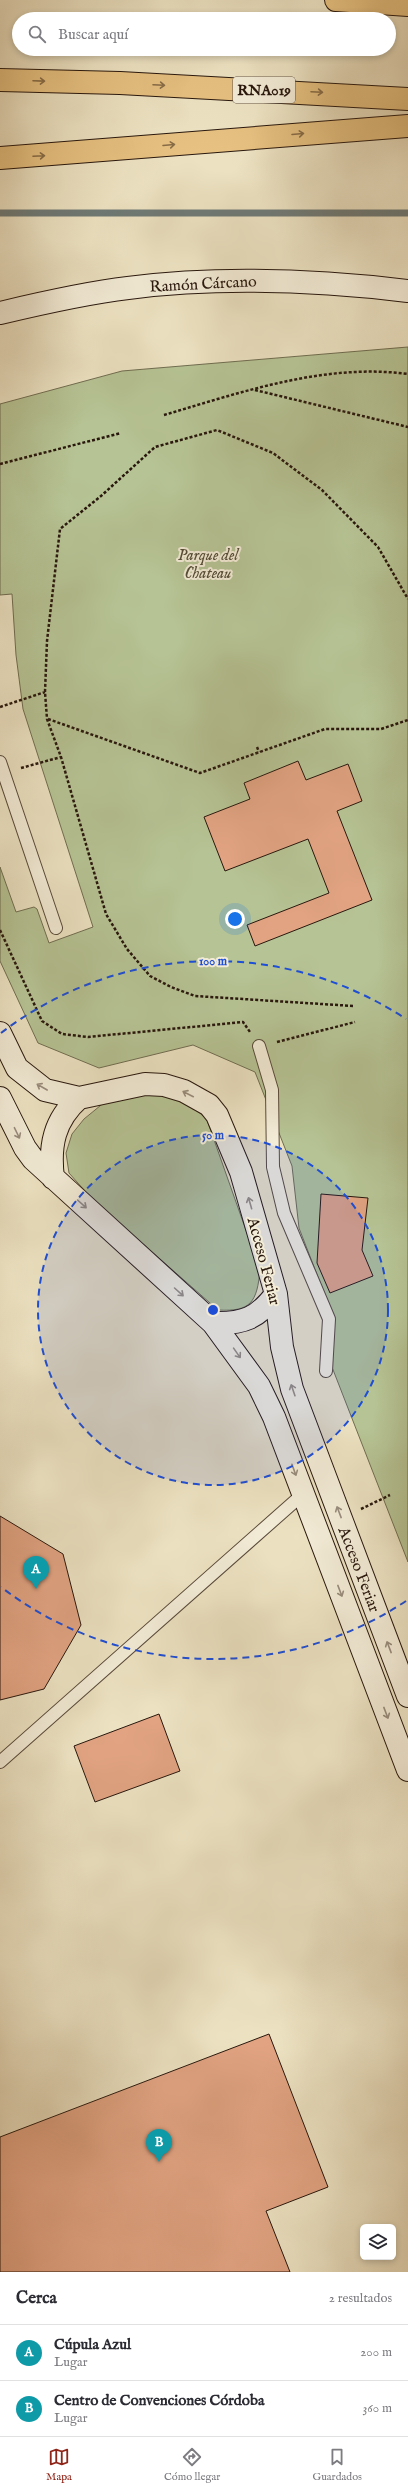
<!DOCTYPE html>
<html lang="es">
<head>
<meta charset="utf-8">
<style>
	:root { --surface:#fff; --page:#f2f2f3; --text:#2b2b33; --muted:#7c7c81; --line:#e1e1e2; --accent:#8f2418 }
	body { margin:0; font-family:"IM FELL English",serif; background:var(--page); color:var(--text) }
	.controls { position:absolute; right:12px; bottom:12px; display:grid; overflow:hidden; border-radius:6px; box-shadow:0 2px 6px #0003 }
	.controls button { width:36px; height:36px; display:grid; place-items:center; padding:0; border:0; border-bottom:1px solid var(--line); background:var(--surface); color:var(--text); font:20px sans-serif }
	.you { position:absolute; left:235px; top:919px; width:14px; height:14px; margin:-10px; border:3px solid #fff; border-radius:50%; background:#1a73e8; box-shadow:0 0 0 6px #1a73e833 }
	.badge { display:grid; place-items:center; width:26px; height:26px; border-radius:50%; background:var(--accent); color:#fff; font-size:13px; font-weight:700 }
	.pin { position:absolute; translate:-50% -33px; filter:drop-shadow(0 1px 2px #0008) }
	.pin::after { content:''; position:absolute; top:21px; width:14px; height:12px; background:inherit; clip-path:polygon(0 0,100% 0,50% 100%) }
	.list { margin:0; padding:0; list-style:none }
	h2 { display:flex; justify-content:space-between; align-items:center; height:52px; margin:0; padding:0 16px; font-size:17px }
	h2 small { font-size:13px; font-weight:400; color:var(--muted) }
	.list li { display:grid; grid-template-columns:26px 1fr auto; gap:12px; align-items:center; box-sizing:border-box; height:56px; padding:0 16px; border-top:1px solid var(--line) }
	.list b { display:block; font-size:15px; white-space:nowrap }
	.list p { margin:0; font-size:13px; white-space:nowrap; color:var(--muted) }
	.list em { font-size:13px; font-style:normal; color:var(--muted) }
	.icon { flex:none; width:22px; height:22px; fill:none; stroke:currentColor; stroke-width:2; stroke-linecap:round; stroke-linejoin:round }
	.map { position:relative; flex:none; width:408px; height:2272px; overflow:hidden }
	.search { position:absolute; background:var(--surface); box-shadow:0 2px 6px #0003; left:12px; right:12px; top:12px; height:44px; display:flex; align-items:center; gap:10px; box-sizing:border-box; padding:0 14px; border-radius:22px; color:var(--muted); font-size:15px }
	.sheet { height:164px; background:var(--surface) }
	nav { display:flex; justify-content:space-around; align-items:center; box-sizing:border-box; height:56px; border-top:1px solid var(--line); background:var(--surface); font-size:11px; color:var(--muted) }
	nav a { display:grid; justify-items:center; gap:2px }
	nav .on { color:var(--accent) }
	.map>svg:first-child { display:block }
	.green { fill:#b6c394; stroke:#6f6d50 }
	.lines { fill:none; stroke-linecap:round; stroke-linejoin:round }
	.stream { stroke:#6e7a77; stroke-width:7 }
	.building { fill:#e1a382; stroke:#28170d }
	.service-casing { stroke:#594a3a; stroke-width:14 }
	.secondary-casing { stroke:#28170d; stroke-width:24 }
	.motorway-casing { stroke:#28170d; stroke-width:24 }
	.path { stroke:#28170d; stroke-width:2.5; stroke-dasharray:3 2; stroke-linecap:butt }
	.service { stroke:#f3ecd7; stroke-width:12 }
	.secondary { stroke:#f3ecd7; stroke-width:22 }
	.motorway { stroke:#e6c181; stroke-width:22 }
	.oneway { stroke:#876c47 }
	.oneway2 { stroke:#988c7c }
	.ring { fill:none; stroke:#1d4ed8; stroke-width:2; stroke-dasharray:7 5 }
	.labels { text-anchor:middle; stroke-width:4; stroke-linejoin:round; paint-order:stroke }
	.shield { fill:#f3ecd7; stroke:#65574a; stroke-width:1 }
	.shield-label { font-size:15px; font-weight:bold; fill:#28170d }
	.street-label { font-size:16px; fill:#28170d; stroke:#f3ecd7 }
	.park-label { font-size:16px; font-style:italic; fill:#534b36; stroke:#f3ecd7 }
	.centre { fill:#1d4ed8; stroke:#f3ecd7; stroke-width:2 }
	.ring-label { font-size:12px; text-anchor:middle; font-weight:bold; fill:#1d4ed8; stroke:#f3ecd7; stroke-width:4; stroke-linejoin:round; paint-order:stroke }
</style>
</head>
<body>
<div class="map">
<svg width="408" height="2272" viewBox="0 0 408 2272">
	<rect width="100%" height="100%" fill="#ece2c2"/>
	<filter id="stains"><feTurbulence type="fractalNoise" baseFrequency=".005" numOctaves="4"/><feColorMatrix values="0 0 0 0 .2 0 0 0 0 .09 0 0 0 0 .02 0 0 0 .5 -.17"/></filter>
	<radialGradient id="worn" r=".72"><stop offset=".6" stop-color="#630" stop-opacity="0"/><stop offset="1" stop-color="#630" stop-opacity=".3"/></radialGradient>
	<path class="green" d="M408,347V1562L330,1362L323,1290L299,1228L292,1166L255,1072L193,1045L99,1068L38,1043L0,961V867L16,912L34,907L37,909L49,943L93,927L23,709L16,655L12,594L0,595V404L122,371Z
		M138,1093C168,1094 185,1097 207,1120L260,1270C257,1302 251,1312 218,1310L94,1201L69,1173L66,1153L72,1134L84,1119L106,1101Z"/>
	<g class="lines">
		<path class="stream" d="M0,213H408"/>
	</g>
	<path class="building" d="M298,761L306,780L348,764L362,801L337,811L372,900L255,946L247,925L329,893L308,839L225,871L204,817L250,799L244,783Z
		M321,1194L368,1198L362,1250L373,1276L330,1293L317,1263Z
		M0,1516L63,1554L81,1625L44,1689L0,1700Z
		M159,1714L180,1771L95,1802L74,1746Z
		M269,2034L328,2187L266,2211L290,2272H0V2137Z"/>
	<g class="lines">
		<defs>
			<path id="service" d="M0,762L56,928
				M259,1046L272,1090L273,1167L284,1213L329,1319L326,1371
				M0,1762L303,1494"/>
			<path id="secondary" d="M0,313C42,303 85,293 128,288C221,276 315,280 408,291
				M0,1033L17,1068L45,1090L79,1098L145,1084L164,1085L184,1091L209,1105L217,1115L241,1172L276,1294L282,1347L292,1389L408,1696
				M0,1098L25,1148L33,1159L213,1323L259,1386L274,1417L408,1770
				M53,1178C49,1146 54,1120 79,1098
				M213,1323C244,1324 258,1318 276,1294"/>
			<path id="motorway" d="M336,0L408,5
				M0,80L120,83L408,99
				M0,158L408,126"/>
		</defs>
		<use href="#service" class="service-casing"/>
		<use href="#secondary" class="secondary-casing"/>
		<use href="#motorway" class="motorway-casing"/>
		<path class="path" d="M255,390L408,427
			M164,415C242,392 325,363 408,374
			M0,464L121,433
			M0,707L45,692
			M48,719L200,773L325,729H381L408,720
			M257,747L259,752
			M21,768L61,757
			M0,930L42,1021L62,1034L88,1037L243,1022L250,1032
			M353,1006L195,996L171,987L150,976L127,949L106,914L61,757L47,719L45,692L47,641L60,529L101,496L155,447L217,430L273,453L322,490L378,547L408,599
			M277,1042L355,1022
			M361,1509L390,1495"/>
		<use href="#service" class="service"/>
		<use href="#secondary" class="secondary"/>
		<use href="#motorway" class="motorway"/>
	</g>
	<defs><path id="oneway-shaft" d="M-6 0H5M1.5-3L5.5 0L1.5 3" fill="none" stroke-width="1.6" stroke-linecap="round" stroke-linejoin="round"/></defs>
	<g class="oneway">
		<use href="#oneway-shaft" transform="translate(39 81) rotate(2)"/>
		<use href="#oneway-shaft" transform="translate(159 85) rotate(3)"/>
		<use href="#oneway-shaft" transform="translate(317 92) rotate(3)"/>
		<use href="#oneway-shaft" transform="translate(298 134) rotate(-5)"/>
		<use href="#oneway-shaft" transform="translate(169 145) rotate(-5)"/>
		<use href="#oneway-shaft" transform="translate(39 156) rotate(-3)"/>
	</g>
	<g class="oneway2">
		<use href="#oneway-shaft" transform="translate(42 1087) rotate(-150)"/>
		<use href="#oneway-shaft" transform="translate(188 1094) rotate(-153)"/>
		<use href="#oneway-shaft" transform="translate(17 1133) rotate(64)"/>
		<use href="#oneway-shaft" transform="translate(250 1203) rotate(-106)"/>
		<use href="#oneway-shaft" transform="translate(82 1204) rotate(42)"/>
		<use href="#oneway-shaft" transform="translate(179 1292) rotate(42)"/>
		<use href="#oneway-shaft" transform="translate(237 1353) rotate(55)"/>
		<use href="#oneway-shaft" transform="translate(293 1390) rotate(-109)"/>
		<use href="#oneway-shaft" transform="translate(294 1470) rotate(70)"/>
		<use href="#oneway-shaft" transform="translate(339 1512) rotate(-111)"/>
		<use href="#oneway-shaft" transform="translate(340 1591) rotate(69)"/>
		<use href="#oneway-shaft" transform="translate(389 1647) rotate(-111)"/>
		<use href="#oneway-shaft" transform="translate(386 1713) rotate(69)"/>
	</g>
	<circle cx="213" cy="1310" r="175" fill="#1d4ed8" fill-opacity=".12"/>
	<g class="ring">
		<circle cx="213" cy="1310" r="175"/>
		<path d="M406 1601A349 349 0 0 1 1 1587M1 1033A349 349 0 0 1 406 1019"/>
	</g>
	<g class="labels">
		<rect class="shield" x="233" y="77" width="62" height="26" rx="3"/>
		<g class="shield-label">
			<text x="264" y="95">RNA019</text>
		</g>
		<g class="street-label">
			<text transform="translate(203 283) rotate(-3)" y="6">Ramón Cárcano</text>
			<text transform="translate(265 1261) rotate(75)" y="6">Acceso Feriar</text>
			<text transform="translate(360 1569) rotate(69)" y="6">Acceso Feriar</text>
		</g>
		<g class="park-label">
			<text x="208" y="560">Parque del<tspan x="208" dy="18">Chateau</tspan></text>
		</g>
	</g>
	<circle cx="213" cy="1310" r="6" class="centre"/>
	<g class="ring-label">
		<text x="213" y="965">100 m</text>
		<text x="213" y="1139">50 m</text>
	</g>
	<rect width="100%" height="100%" filter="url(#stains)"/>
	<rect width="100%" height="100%" fill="url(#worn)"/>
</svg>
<div class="controls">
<button><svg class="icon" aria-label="layers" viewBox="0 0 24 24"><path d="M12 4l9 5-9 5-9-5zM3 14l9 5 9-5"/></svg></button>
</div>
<div class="you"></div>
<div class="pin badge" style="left:36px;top:1589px;background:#0f9aa8">A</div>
<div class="pin badge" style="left:159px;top:2162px;background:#0f9aa8">B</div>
<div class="search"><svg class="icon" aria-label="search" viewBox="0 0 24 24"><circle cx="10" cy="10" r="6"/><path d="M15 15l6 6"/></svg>Buscar aquí</div>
</div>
<section class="sheet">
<h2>Cerca<small>2 resultados</small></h2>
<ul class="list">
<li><span class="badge" style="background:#0f9aa8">A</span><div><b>Cúpula Azul</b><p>Lugar</p></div><em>200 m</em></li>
<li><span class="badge" style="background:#0f9aa8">B</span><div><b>Centro de Convenciones Córdoba</b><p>Lugar</p></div><em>360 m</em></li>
</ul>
</section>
<nav>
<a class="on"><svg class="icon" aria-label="map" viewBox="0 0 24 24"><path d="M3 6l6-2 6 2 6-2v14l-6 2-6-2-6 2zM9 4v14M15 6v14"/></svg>Mapa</a>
<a><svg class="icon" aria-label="directions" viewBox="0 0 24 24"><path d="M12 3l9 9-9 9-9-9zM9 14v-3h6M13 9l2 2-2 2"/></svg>Cómo llegar</a>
<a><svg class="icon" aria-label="saved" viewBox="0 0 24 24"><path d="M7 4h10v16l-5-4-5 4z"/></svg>Guardados</a>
</nav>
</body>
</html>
